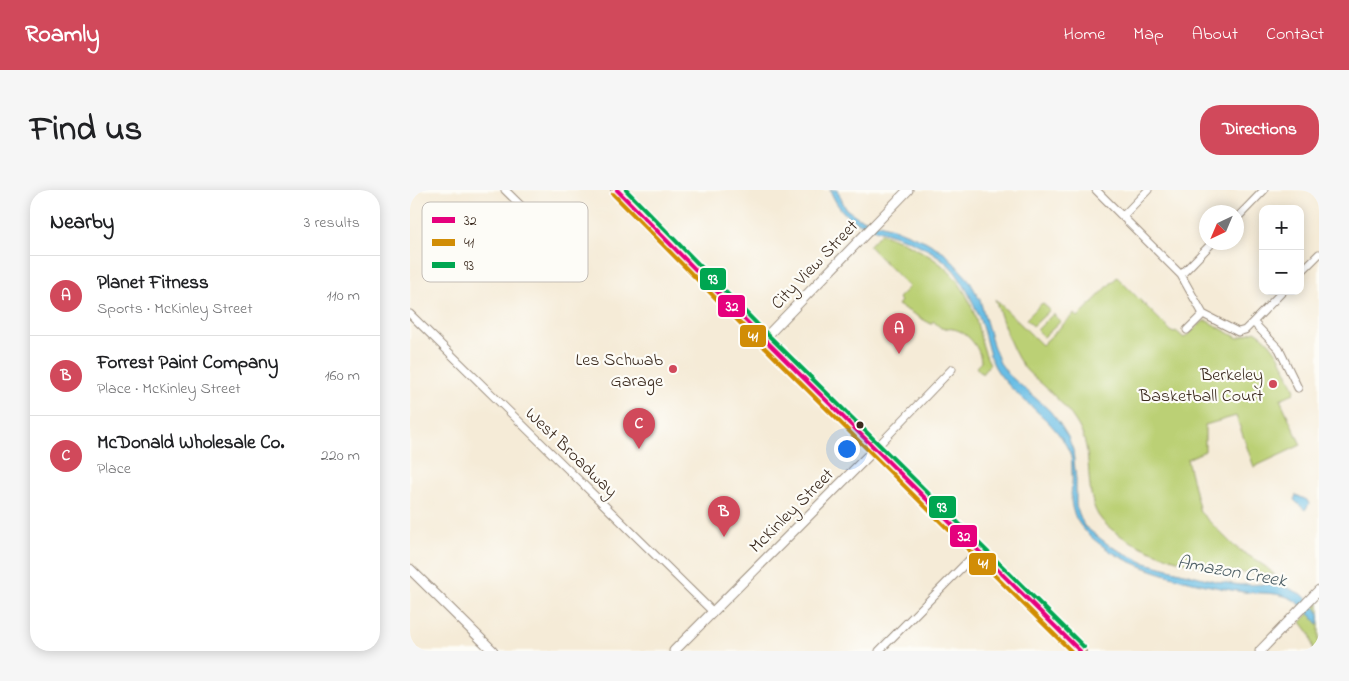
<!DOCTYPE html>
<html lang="en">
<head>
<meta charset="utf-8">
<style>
	:root { --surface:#fff; --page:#f6f6f6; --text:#202124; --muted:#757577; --line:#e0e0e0; --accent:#d1495b }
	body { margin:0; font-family:"Indie Flower",sans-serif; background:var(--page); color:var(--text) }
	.controls { position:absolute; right:15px; top:15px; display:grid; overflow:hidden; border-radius:10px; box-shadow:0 2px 12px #0003 }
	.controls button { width:45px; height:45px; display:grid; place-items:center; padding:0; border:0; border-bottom:1px solid var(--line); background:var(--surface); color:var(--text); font:25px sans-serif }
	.compass { position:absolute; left:789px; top:15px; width:45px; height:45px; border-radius:50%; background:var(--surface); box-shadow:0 2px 12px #0003; rotate:224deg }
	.you { position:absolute; left:436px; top:258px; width:18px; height:18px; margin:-12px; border:4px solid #fff; border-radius:50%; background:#1a73e8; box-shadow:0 0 0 8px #1a73e833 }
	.badge { display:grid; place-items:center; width:32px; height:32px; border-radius:50%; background:var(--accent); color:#fff; font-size:16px; font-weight:700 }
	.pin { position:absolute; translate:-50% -41px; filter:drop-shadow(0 1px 2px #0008) }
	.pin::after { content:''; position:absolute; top:26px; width:18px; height:15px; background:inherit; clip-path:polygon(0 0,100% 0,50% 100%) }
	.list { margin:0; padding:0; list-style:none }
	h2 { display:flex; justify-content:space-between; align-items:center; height:65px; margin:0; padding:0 20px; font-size:21px }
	h2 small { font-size:16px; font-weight:400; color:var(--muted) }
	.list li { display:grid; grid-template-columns:32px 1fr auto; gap:15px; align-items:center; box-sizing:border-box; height:80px; padding:0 20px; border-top:1px solid var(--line) }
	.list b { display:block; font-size:19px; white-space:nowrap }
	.list p { margin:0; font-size:16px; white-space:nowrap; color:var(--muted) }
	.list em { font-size:16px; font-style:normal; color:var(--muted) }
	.map { position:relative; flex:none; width:909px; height:461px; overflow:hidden; border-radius:20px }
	header { display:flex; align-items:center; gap:30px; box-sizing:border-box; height:70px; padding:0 25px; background:var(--accent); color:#fff }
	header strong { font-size:24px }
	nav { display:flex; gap:28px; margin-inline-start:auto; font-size:18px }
	.intro { display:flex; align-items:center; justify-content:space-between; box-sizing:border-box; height:120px; padding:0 30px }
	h1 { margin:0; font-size:35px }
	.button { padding:12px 22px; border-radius:20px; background:var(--accent); color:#fff; font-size:18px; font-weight:700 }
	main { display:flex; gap:30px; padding:0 30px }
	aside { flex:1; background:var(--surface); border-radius:20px; box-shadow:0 2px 12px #0003 }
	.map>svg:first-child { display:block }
	.green { fill:#bbd074; stroke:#7b7d49 }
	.water { fill:#68bde5; stroke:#527482 }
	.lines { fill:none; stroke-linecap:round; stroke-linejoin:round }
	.minor-casing { stroke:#988a7a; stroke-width:9 }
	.tertiary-casing { stroke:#988a7a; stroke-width:11 }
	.primary-casing { stroke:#988a7a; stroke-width:14 }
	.minor { stroke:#fff; stroke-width:7 }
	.tertiary { stroke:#fff; stroke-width:9 }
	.primary { stroke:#fabb8c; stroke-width:11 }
	.bus-1-casing { stroke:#fdfcf7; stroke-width:8 }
	.bus-2-casing { stroke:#fdfcf7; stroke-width:8 }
	.bus-3-casing { stroke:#fdfcf7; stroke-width:8 }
	.bus-1 { stroke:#e5007d; stroke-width:4 }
	.bus-2 { stroke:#d18d06; stroke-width:4 }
	.bus-3 { stroke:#00a651; stroke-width:4 }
	.poi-dot { fill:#d1495b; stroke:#fdfcf7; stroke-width:2 }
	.bus-dot { fill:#3b2a1e; stroke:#fdfcf7; stroke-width:2 }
	.labels { text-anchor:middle; stroke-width:4.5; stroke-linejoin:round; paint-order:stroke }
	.street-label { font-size:18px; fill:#3b2a1e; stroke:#fdfcf7 }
	.poi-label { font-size:18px; fill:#3b2a1e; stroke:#fdfcf7; text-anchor:end }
	.water-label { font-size:19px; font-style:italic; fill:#4b5d64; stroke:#fdfcf7 }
	.key { fill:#fdfcf7; stroke:#c3bdb6; stroke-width:1 }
	.key-label { font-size:14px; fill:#3b2a1e }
	.line-badge { stroke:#fdfcf7; stroke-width:2 }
	.badge-label { font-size:14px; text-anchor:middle; font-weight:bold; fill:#fff }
</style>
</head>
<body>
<header>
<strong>Roamly</strong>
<nav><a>Home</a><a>Map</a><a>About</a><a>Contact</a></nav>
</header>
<div class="intro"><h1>Find us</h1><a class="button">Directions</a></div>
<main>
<aside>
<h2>Nearby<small>3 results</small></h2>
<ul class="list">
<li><span class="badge">A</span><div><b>Planet Fitness</b><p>Sports · McKinley Street</p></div><em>110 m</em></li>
<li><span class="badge">B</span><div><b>Forrest Paint Company</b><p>Place · McKinley Street</p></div><em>160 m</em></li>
<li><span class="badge">C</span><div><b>McDonald Wholesale Co.</b><p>Place</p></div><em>220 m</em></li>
</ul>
</aside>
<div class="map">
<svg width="909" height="461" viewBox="0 0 909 461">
	<rect width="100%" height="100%" fill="#fdfcf7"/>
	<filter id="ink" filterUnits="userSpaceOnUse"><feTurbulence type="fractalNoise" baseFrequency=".02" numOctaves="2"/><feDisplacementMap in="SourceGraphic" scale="10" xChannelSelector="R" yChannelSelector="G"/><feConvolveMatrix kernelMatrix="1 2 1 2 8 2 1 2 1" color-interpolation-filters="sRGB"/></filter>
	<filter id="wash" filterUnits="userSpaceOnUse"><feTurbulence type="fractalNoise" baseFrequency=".0096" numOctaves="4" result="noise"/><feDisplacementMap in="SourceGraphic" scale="20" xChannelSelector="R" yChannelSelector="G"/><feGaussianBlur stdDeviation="1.12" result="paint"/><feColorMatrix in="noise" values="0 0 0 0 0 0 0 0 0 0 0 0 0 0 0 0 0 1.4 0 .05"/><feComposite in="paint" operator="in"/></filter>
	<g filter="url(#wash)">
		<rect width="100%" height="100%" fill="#f5ebd7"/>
		<path class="green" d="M471,43C514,60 548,76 564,123C569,138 572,160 580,174L572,184L566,177L571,172C571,159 557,141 543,139C539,138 535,139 531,138L523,131L521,134L488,115L491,111L488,108L499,97L459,56Z
			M707,87L763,143L766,141L774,148L794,131H797L828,148L845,141C867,154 875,178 885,200L884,203L870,209L891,255L844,277L826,226L795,235V261L777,269L790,322L824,356L856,377L865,385C846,383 826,383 808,380C776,375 697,352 685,319C675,293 683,263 669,237C660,221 646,207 632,194C625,188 618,183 613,176C599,156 593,131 585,109L632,155L664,124L668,127Z
			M632,113L640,120L623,136L616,129Z
			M643,124L651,131L634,147L627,140Z
			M909,413V461H904L900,444L891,432Z"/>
		<path class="water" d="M420,0H427L436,19L449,28L486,39L515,51L534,62L559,90L570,110L583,155L590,173L599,185L639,220L648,231L658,247L663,260L666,290V316L674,336L700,356L735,373L805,391L830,395L856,394L878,398L893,405L905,418L909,424V435C901,426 892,414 882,409C866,401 850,404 834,402C793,396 727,381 694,357C677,345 662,331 661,309C661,300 663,292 662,283C662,276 662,267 659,261C644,228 608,211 588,182C579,169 577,152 572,136C566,117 557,98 545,82C529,61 498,49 474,42C446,33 432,29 420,0Z
			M886,305L897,310L899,314L895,320L884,310Z"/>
	</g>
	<g filter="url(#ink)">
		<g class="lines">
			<defs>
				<path id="minor" d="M95,0L162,66
					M686,0L771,85L793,124L828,142L835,140L843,132L869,159L888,198
					M713,26L738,0
					M826,29L854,0
					M890,83L909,64
					M771,85L803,52
					M0,124L303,422
					M843,132L873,101
					M777,140L793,124
					M465,259L542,179
					M469,461L568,361"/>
				<path id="tertiary" d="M354,149L498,0
					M0,379L83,461
					M264,461L465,259
					M850,461L909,400"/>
				<path id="primary" d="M207,0L347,142L670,461"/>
			</defs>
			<use href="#minor" class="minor-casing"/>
			<use href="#tertiary" class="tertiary-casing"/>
			<use href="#primary" class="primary-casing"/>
			<use href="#minor" class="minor"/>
			<use href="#tertiary" class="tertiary"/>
			<use href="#primary" class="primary"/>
			<defs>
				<path id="bus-1" d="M207,0L347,142L670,461"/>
				<path id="bus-2" d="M203,4L343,146L661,461"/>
				<path id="bus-3" d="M216,0L351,138L674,457"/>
			</defs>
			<use href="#bus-1" class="bus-1-casing"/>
			<use href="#bus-2" class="bus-2-casing"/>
			<use href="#bus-3" class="bus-3-casing"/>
			<use href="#bus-1" class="bus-1"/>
			<use href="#bus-2" class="bus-2"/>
			<use href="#bus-3" class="bus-3"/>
		</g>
	</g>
	<g class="poi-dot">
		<circle cx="263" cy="179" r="5"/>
		<circle cx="863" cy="194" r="5"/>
	</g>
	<circle class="bus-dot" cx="450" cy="235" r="4.5"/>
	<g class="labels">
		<g class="street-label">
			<text transform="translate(404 74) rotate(-46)" y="6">City View Street</text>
			<text transform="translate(162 262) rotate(44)" y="6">West Broadway</text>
			<text transform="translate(381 320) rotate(-45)" y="6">McKinley Street</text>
		</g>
		<g class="poi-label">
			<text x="253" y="175">Les Schwab<tspan x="253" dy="21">Garage</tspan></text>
			<text x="853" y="190">Berkeley<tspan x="853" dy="21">Basketball Court</tspan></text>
		</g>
		<g class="water-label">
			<text transform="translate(822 380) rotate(10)" y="7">Amazon Creek</text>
		</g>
	</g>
	<rect x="12" y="12" width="166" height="80" rx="8" class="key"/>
	<rect x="22" y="27" width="23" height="6" fill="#e5007d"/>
	<rect x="22" y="49" width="23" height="7" fill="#d18d06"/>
	<rect x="22" y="72" width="23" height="6" fill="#00a651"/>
	<g class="key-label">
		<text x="54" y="35">32</text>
		<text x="54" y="57">41</text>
		<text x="54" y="80">93</text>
	</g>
	<g class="line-badge">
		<rect x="289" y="77" width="28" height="24" rx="5" fill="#00a651"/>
		<rect x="307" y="104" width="29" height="24" rx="5" fill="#e5007d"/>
		<rect x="329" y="134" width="28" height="24" rx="5" fill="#d18d06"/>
		<rect x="518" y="305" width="29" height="24" rx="5" fill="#00a651"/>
		<rect x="539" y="334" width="29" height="24" rx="5" fill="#e5007d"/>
		<rect x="558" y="362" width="29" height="24" rx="5" fill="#d18d06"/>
	</g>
	<g class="badge-label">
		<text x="303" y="94">93</text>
		<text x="322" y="121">32</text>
		<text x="343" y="151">41</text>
		<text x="532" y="322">93</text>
		<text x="554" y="351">32</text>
		<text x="573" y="378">41</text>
	</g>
</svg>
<div class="controls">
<button>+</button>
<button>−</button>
</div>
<svg class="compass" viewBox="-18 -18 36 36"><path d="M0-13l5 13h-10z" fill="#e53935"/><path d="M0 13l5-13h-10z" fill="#757577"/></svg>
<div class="you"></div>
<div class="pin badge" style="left:489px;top:164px">A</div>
<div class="pin badge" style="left:314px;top:347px">B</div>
<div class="pin badge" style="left:229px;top:259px">C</div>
</div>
</main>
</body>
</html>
